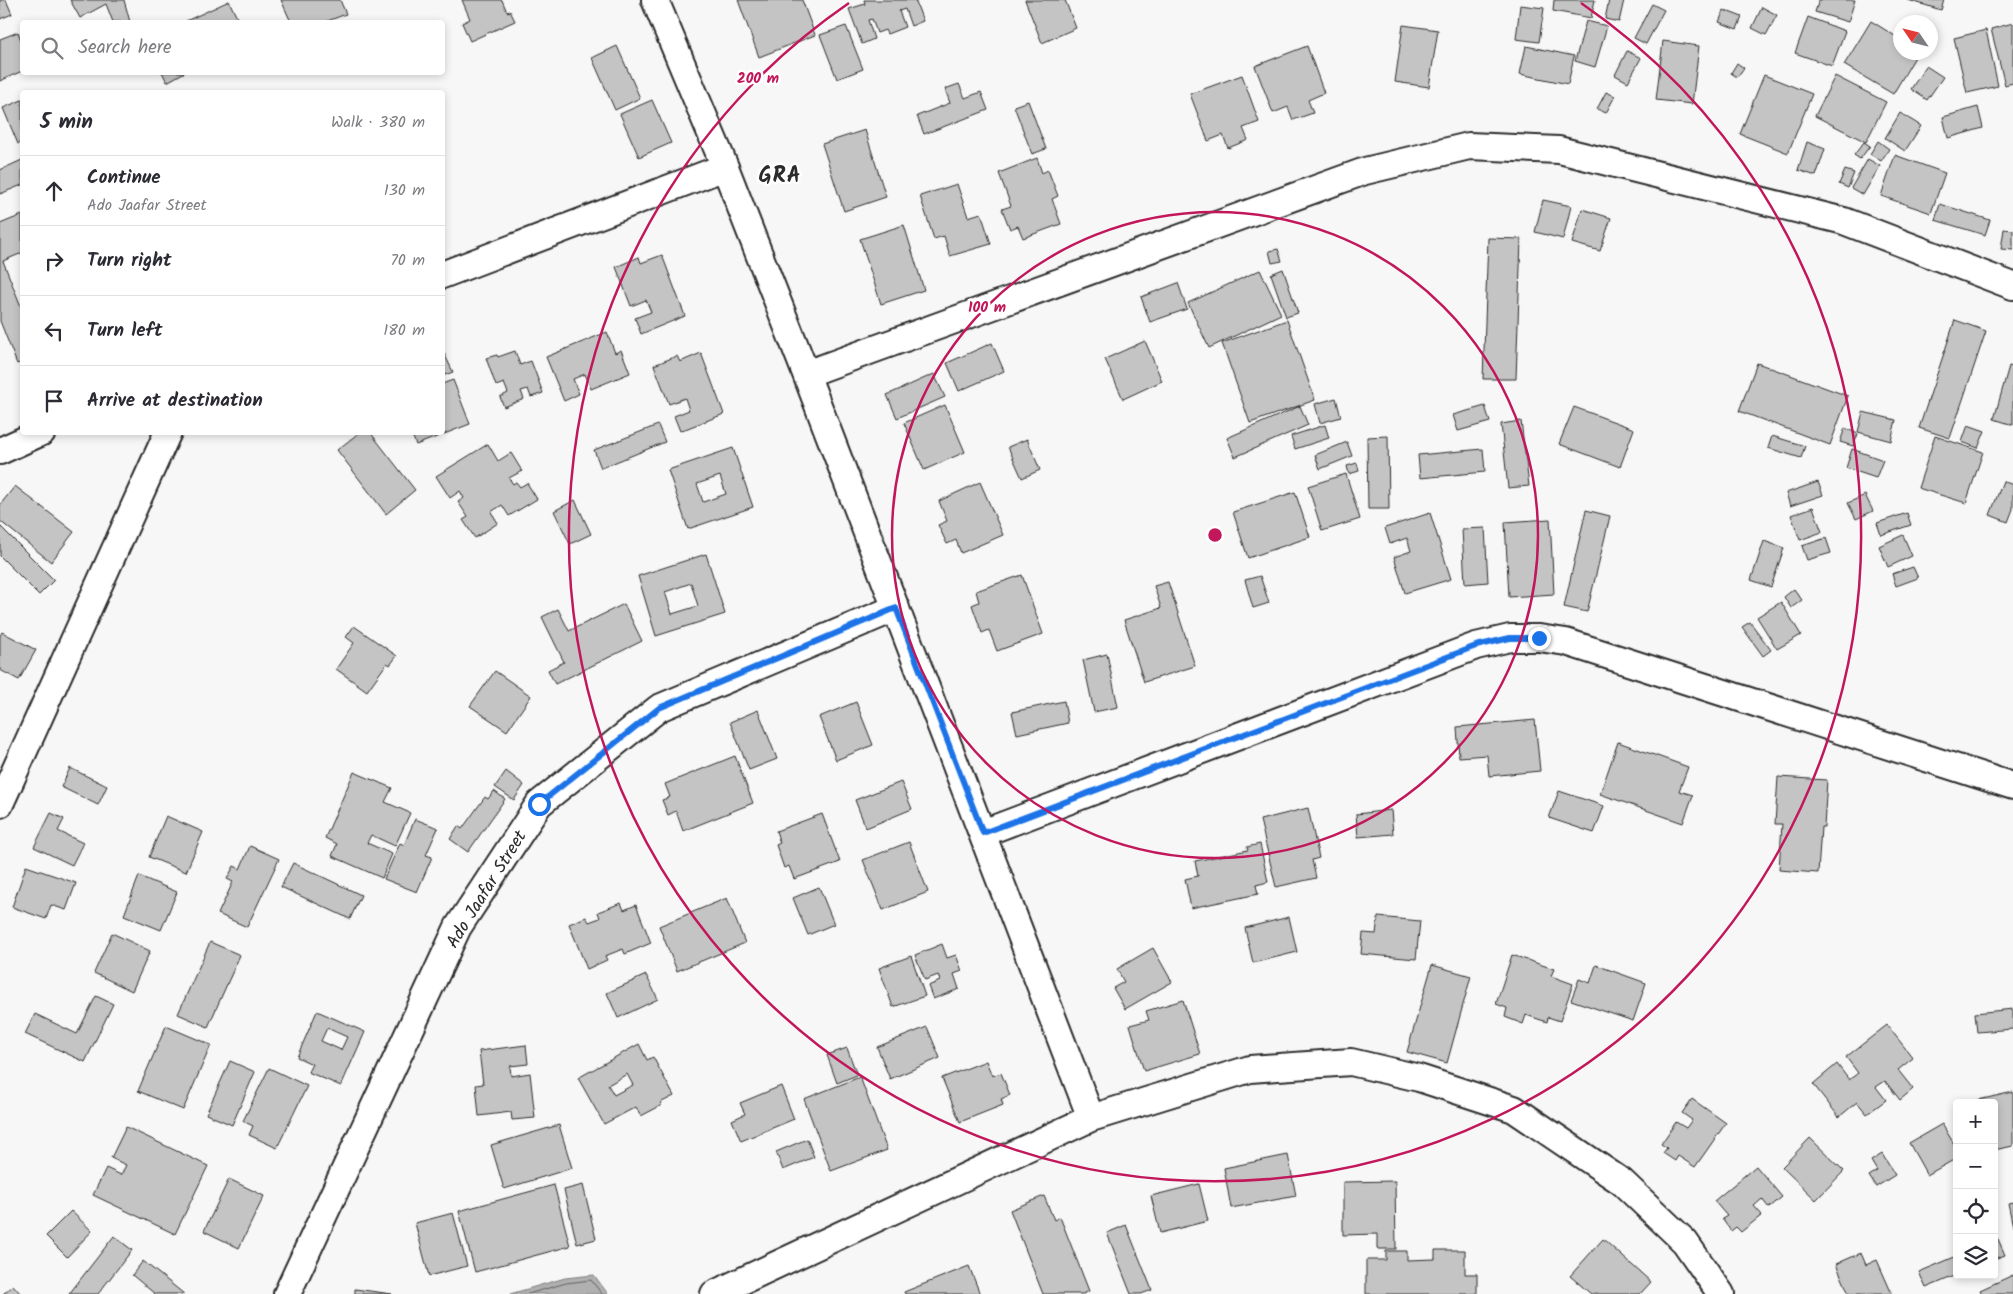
<!DOCTYPE html>
<html lang="en">
<head>
<meta charset="utf-8">
<style>
	:root { --surface:#fff; --page:#f7f7f7; --text:#2b2b33; --muted:#7c7c81; --line:#e1e1e2 }
	body { margin:0; font-family:Kalam,sans-serif; background:var(--page); color:var(--text) }
	.controls { position:absolute; right:15px; bottom:15px; display:grid; overflow:hidden; border-radius:5px; box-shadow:0 2px 8px #0003 }
	.controls button { width:45px; height:45px; display:grid; place-items:center; padding:0; border:0; border-bottom:1px solid var(--line); background:var(--surface); color:var(--text); font:25px sans-serif }
	.compass { position:absolute; left:1893px; top:15px; width:45px; height:45px; border-radius:50%; background:var(--surface); box-shadow:0 2px 8px #0003; rotate:305deg }
	.stop { position:absolute; width:15px; height:15px; margin:-11px; border:4px solid #1a73e8; border-radius:50%; background:#fff }
	.stop.end { background:#1a73e8; border-color:#fff; box-shadow:0 1px 5px #0008 }
	.list { margin:0; padding:0; list-style:none }
	h2 { display:flex; justify-content:space-between; align-items:center; height:65px; margin:0; padding:0 20px; font-size:21px }
	h2 small { font-size:16px; font-weight:400; color:var(--muted) }
	.list li { display:grid; grid-template-columns:32px 1fr auto; gap:15px; align-items:center; box-sizing:border-box; height:70px; padding:0 20px; border-top:1px solid var(--line) }
	.list b { display:block; font-size:19px; white-space:nowrap }
	.list p { margin:0; font-size:16px; white-space:nowrap; color:var(--muted) }
	.list em { font-size:16px; font-style:normal; color:var(--muted) }
	.icon { flex:none; width:28px; height:28px; fill:none; stroke:currentColor; stroke-width:2; stroke-linecap:round; stroke-linejoin:round }
	.map { position:relative; flex:none; width:2013px; height:1294px; overflow:hidden }
	.search { position:absolute; background:var(--surface); box-shadow:0 2px 8px #0003; left:20px; top:20px; width:425px; height:55px; display:flex; align-items:center; gap:12px; box-sizing:border-box; padding:0 18px; border-radius:5px; color:var(--muted); font-size:19px }
	.panel { position:absolute; background:var(--surface); box-shadow:0 2px 8px #0003; left:20px; top:90px; width:425px; height:345px; border-radius:5px }
	.map>svg:first-child { display:block }
	.water { fill:#b0b0b0; stroke:#7b7b7b }
	.lines { fill:none; stroke-linecap:round; stroke-linejoin:round }
	.shore { stroke:#606060; stroke-width:1 }
	.building { fill:#c4c4c4; stroke:#2b2b2b; fill-rule:evenodd }
	.minor-casing { stroke:#2b2b2b; stroke-width:30 }
	.minor { stroke:#fff; stroke-width:26 }
	.route { stroke:#1a73e8; stroke-width:6 }
	.ring { fill:none; stroke:#c2185b; stroke-width:2.5 }
	.labels { text-anchor:middle; stroke-width:5; stroke-linejoin:round; paint-order:stroke }
	.street-label { font-size:18px; fill:#2b2b2b; stroke:#fff }
	.district-label { font-size:22px; font-weight:bold; letter-spacing:1px; fill:#2b2b2b; stroke:#fff }
	.centre { fill:#c2185b; stroke:#fff; stroke-width:2.5 }
	.ring-label { font-size:15px; text-anchor:middle; font-weight:bold; fill:#c2185b; stroke:#fff; stroke-width:5; stroke-linejoin:round; paint-order:stroke }
</style>
</head>
<body>
<div class="map">
<svg width="2013" height="1294" viewBox="0 0 2013 1294">
	<rect width="100%" height="100%" fill="#f7f7f7"/>
	<filter id="ink" filterUnits="userSpaceOnUse"><feTurbulence type="fractalNoise" baseFrequency=".02" numOctaves="2"/><feDisplacementMap in="SourceGraphic" scale="10" xChannelSelector="R" yChannelSelector="G"/><feConvolveMatrix kernelMatrix="1 2 1 2 8 2 1 2 1" color-interpolation-filters="sRGB"/></filter>
	<g filter="url(#ink)">
		<path class="water" d="M594,1275L608,1294H510L565,1278Z"/>
		<g class="lines">
			<path class="shore" d="M528,1294L566,1283L591,1280L602,1294"/>
		</g>
		<path class="building" d="M0,0H6L12,14L0,19Z
			M70,0H124L130,22H113L106,4L80,18Z
			M281,0H340L346,14L325,22H291Z
			M462,0H502L507,12L510,11L515,21L470,41L462,23L470,19Z
			M738,0H802L815,35L759,57Z
			M864,0H915L923,21L911,26L905,9L899,11L905,27L887,34L885,30L877,33L872,19L868,20L874,39L862,44L849,9L865,4Z
			M1025,0H1065L1076,28L1042,43Z
			M1554,0H1595L1591,18L1553,11Z
			M1609,0H1624L1619,22L1605,19Z
			M1819,0H1855L1848,22L1815,12Z
			M1908,0H1944L1941,10Z
			M229,1L239,22H187L186,21Z
			M1652,4L1664,10L1646,44L1634,38Z
			M1520,5L1544,8L1539,42L1516,39Z
			M1762,7L1777,15L1766,35L1752,28Z
			M1724,10L1742,17L1737,29L1719,22Z
			M1808,17L1845,31L1832,66L1795,53Z
			M1586,21L1607,26L1595,67L1575,61Z
			M1871,21L1900,39V52H1918L1893,94L1844,65Z
			M2013,23V83L2005,85L1991,29Z
			M1403,25L1438,30L1429,87L1395,82Z
			M846,26L863,69L837,79L820,35Z
			M1986,30L1998,86L1967,93L1954,38Z
			M18,32L22,43V71L0,81V39Z
			M1663,41L1699,46L1692,104L1656,100Z
			M617,46L640,98L615,110L592,58Z
			M1307,46L1324,93L1308,100L1313,113L1293,120L1288,107L1273,113L1255,66Z
			M1526,46L1574,56L1568,84L1520,74Z
			M1627,51L1641,58L1628,82L1615,75Z
			M1737,63L1744,68L1737,77L1731,73Z
			M1926,66L1943,77L1927,100L1911,89Z
			M162,72H185L167,82Z
			M1242,75L1259,122L1243,128L1248,140L1228,148L1223,135L1208,141L1190,94Z
			M1764,75L1812,94L1788,153L1740,134Z
			M1835,76L1886,102L1866,142L1815,116Z
			M959,84L965,98L981,92L988,110L924,134L917,116L950,103L945,89Z
			M1606,92L1615,96L1606,113L1597,109Z
			M22,100V142L18,144L3,108Z
			M652,100L671,143L639,157L620,114Z
			M1028,101L1046,149L1032,154L1014,106Z
			M1978,107L1983,128L1948,138L1943,117Z
			M1900,113L1921,126L1905,151L1885,138Z
			M865,130L886,197L844,211L822,144Z
			M1878,141L1889,149L1881,161L1870,154Z
			M1807,142L1825,149L1816,176L1798,170Z
			M1864,142L1870,146L1860,159L1854,155Z
			M1895,155L1945,173L1931,213L1881,196Z
			M1037,158L1042,173L1048,170L1058,196L1052,199L1061,224L1023,238L1018,226L1010,229L1002,209L1011,206L999,173Z
			M1868,159L1880,166L1863,195L1851,188Z
			M22,160V185L0,194V170Z
			M1845,170L1854,173L1848,188L1839,184Z
			M957,184L968,217L981,213L991,244L950,256L944,236L934,239L920,196Z
			M1543,200L1571,206L1563,239L1535,232Z
			M1940,204L1990,220L1985,235L1935,220Z
			M1582,209L1611,218L1600,251L1572,243Z
			M22,215V253L3,261L22,309V362L17,364L0,321V224Z
			M904,225L924,290L881,304L860,239Z
			M2004,229L2013,230V250L2001,249Z
			M1488,238L1521,239L1516,379H1483Z
			M1278,249L1282,261L1272,263L1269,251Z
			M662,255L685,316L641,334L635,318L651,312L646,300L631,306L616,267L639,257L641,263Z
			M1283,269L1298,313L1286,317L1271,274Z
			M1260,270L1281,314L1209,348L1188,303Z
			M1178,283L1187,309L1150,322L1141,297Z
			M1287,320L1315,400L1250,423L1222,343Z
			M1955,320L1986,331L1950,438L1919,428Z
			M607,332L615,353L621,350L630,373L591,389L585,374L573,379L579,394L564,401L546,357Z
			M1145,341L1162,381L1123,399L1105,359Z
			M992,343L1004,371L959,391L947,363Z
			M442,349L453,372L442,376Z
			M515,351L520,365L531,361L543,393L531,397L528,389L521,391L524,399L504,407L500,397L508,393L504,383L496,386L486,358L497,355L498,357Z
			M701,353L724,414L680,431L674,416L689,410L685,398L669,404L654,365L677,356L680,362Z
			M1757,363L1848,396L1830,445L1739,411Z
			M2009,366L2013,367V425L1994,419Z
			M934,374L945,397L897,418L887,395Z
			M453,380L470,424L416,445L411,432H442V384Z
			M1336,398L1341,417L1320,423L1315,404Z
			M945,405L965,452L924,470L904,423Z
			M1300,406L1308,425L1235,457L1227,438Z
			M1485,406L1490,422L1458,431L1453,415Z
			M1574,407L1634,429L1620,467L1559,444Z
			M1863,412L1896,420L1891,441L1858,432Z
			M1521,421L1529,486L1508,488L1501,424Z
			M658,425L665,442L601,468L594,450Z
			M1325,425L1329,438L1295,449L1291,436Z
			M1968,425L1985,431L1978,448L1962,442Z
			M1845,428L1858,434L1853,446L1840,442Z
			M360,432H370L415,490L386,514L337,450Z
			M1388,436L1389,509H1368L1367,437Z
			M1772,436L1805,446L1801,458L1768,448Z
			M1935,436L1983,452L1966,503L1918,488Z
			M1027,439L1040,470L1022,478L1008,447Z
			M1347,442L1352,456L1320,469L1315,455Z
			M488,444L498,461L511,453L522,471L509,478L513,484L516,482L520,487L527,483L537,499L509,516L502,505L491,512L498,523L475,538L463,520L468,517L458,502L464,498L460,491L450,498L436,476Z
			M733,448L753,507L688,529L668,470ZM720,476L726,494L703,502L697,484Z
			M1483,449L1485,472L1420,478L1418,455Z
			M1852,449L1883,460L1876,478L1846,468Z
			M1357,463L1359,471L1349,474L1347,466Z
			M1346,474L1360,519L1322,531L1308,486Z
			M2003,481L2013,485V509L2008,522L1990,515Z
			M980,482L1003,535L961,553L956,540L947,544L938,525L947,521L939,501Z
			M1818,482L1823,495L1790,506L1786,493Z
			M15,486L74,532L51,562L0,521V505Z
			M1295,492L1310,537L1248,558L1233,512Z
			M1865,495L1873,511L1856,519L1848,503Z
			M575,500L591,534L570,544L554,511Z
			M1813,507L1822,532L1800,540L1791,515Z
			M1586,510L1610,516L1587,612L1564,607Z
			M1430,513L1451,579L1405,593L1394,557L1411,551L1407,538L1390,544L1385,528Z
			M1907,513L1911,525L1881,535L1877,523Z
			M1550,519L1554,594L1509,597L1505,522Z
			M0,526L54,580L39,595L0,556Z
			M1485,528L1488,582L1465,584L1462,529Z
			M1903,535L1912,556L1888,567L1879,546Z
			M1826,538L1831,553L1807,560L1802,546Z
			M1764,541L1784,548L1771,587L1751,580Z
			M706,554L725,614L656,636L638,576ZM691,583L698,606L672,614L665,592Z
			M1913,567L1918,578L1896,586L1892,574Z
			M1022,575L1043,634L997,651L989,630L982,633L972,605L979,602L976,591Z
			M1260,576L1269,603L1253,608L1245,580Z
			M1168,582L1195,666L1144,682L1124,620L1161,608L1154,586Z
			M1794,589L1802,600L1791,608L1784,597Z
			M1781,602L1801,635L1777,649L1757,617Z
			M624,604L642,641L555,684L548,670L564,662L542,617L558,609L569,631Z
			M1750,622L1771,650L1763,656L1742,627Z
			M354,626L397,656L390,665L387,663L367,691L336,669L354,643L346,637Z
			M2,632L36,650L19,680L0,670V636Z
			M1107,654L1118,707L1094,712L1083,660Z
			M495,671L531,696L507,731L470,706Z
			M1064,701L1068,723L1017,734L1012,712Z
			M856,702L873,745L836,760L819,717Z
			M758,710L777,759L749,770L730,722Z
			M1535,720L1540,771L1489,776L1487,755L1459,757L1457,727Z
			M1618,742L1688,767L1679,791L1693,795L1683,823L1600,794Z
			M735,756L753,803L683,831L676,811L668,815L662,800L670,797L665,784Z
			M70,768L107,786L98,805L61,787Z
			M506,771L524,785L514,800L495,787Z
			M354,772L392,788L385,802L410,813L395,846L371,835L367,843L392,854L382,878L332,856L337,844L325,838Z
			M1778,777L1827,780L1824,827H1821L1818,873L1779,870L1782,824H1775Z
			M901,782L912,809L866,828L855,800Z
			M494,791L505,799L468,852L450,839L458,826L462,829L485,797L488,799Z
			M1559,791L1604,806L1594,833L1549,818Z
			M1308,808L1319,858L1312,860L1316,878L1276,887L1260,820Z
			M1391,810L1393,834L1358,837L1356,814Z
			M51,813L64,819L58,831L83,843L72,865L34,847Z
			M822,814L840,862L794,879L789,866L784,868L776,845L780,843L776,831Z
			M166,816L203,832L186,872L149,857Z
			M415,819L438,828L426,855L432,857L417,892L384,879L400,843L404,845Z
			M909,842L928,892L883,910L863,860Z
			M1260,844L1268,882L1256,885L1258,894L1191,908L1185,879L1198,876L1195,861L1248,850L1247,847Z
			M250,846L279,859L247,927L218,914L233,882L227,879L234,866L240,869Z
			M293,863L361,895L350,919L281,887Z
			M26,866L76,883L66,910L51,905L46,919L12,907Z
			M139,876L177,892L161,930L124,915Z
			M819,887L834,924L808,935L793,898Z
			M727,898L745,943L677,971L659,926Z
			M621,903L624,910L636,905L651,943L625,954L623,949L605,956L607,960L587,969L569,924L586,917L589,922L600,918L598,912Z
			M1289,917L1297,952L1253,963L1245,928Z
			M1378,917L1420,921L1416,959L1361,954L1363,933L1376,934Z
			M112,933L150,951L132,991L94,973Z
			M210,942L240,955L208,1027L178,1014Z
			M942,944L947,958L956,955L962,971L954,974L959,989L933,999L928,986L940,981L938,975L925,980L915,955Z
			M1153,948L1172,982L1125,1009L1113,988L1124,982L1117,969Z
			M1512,955L1554,969L1551,976L1573,984L1560,1021L1548,1017L1547,1022L1526,1015L1523,1024L1505,1017L1507,1008L1496,1004Z
			M911,956L925,996L893,1007L879,968Z
			M1432,965L1471,976L1447,1063L1407,1052Z
			M1596,965L1646,983L1633,1021L1571,1000L1579,979L1590,983Z
			M646,975L658,999L618,1018L607,993Z
			M96,996L113,1004L85,1062L25,1034L35,1014L77,1034Z
			M1183,1000L1200,1054L1144,1071L1130,1025L1149,1020L1146,1011Z
			M2013,1009V1029L1977,1032L1975,1013Z
			M317,1011L365,1032L341,1086L308,1072L312,1064L297,1057ZM327,1028L347,1037L341,1050L321,1041Z
			M1887,1025L1913,1058L1898,1070L1913,1089L1900,1100L1885,1081L1876,1087L1886,1100L1867,1114L1857,1102L1839,1117L1813,1084L1837,1064L1849,1080L1858,1073L1846,1057Z
			M166,1026L211,1045L183,1110L138,1091Z
			M927,1027L940,1058L890,1079L877,1047Z
			M639,1044L647,1060L653,1057L674,1096L660,1103L662,1105L641,1116L636,1107L604,1124L578,1078ZM627,1074L633,1085L614,1095L608,1085Z
			M526,1045L528,1064L510,1066L511,1076L530,1073L535,1118L512,1120L511,1112L479,1116L476,1085L483,1084L479,1051Z
			M847,1048L857,1075L837,1083L827,1055Z
			M230,1061L255,1072L232,1125L206,1114Z
			M986,1061L992,1076L1001,1073L1010,1095L1001,1099L1003,1105L960,1122L942,1078Z
			M269,1068L307,1086L277,1148L249,1135L253,1126L243,1121Z
			M860,1077L887,1150L831,1171L804,1099Z
			M781,1086L794,1119L741,1141L732,1120L745,1114L740,1103Z
			M2013,1092V1146L1994,1150V1103H1974V1101Z
			M1692,1099L1726,1123L1695,1167L1678,1156L1675,1161L1663,1153L1667,1148L1661,1144L1676,1122L1686,1128L1692,1120L1682,1113Z
			M1942,1124L1957,1149V1158L1927,1175L1909,1143Z
			M559,1125L572,1168L504,1189L491,1145Z
			M126,1127L208,1166L175,1234L93,1195L106,1168L121,1175L126,1165L111,1158Z
			M1810,1138L1844,1171L1816,1200L1782,1167Z
			M807,1139L814,1157L783,1170L776,1152Z
			M1882,1154L1895,1175L1876,1187L1869,1176L1877,1171L1871,1161Z
			M1288,1155L1296,1196L1231,1208L1224,1168Z
			M1756,1166L1782,1197L1769,1208L1762,1199L1754,1206L1762,1215L1741,1232L1736,1227L1731,1231L1722,1219L1727,1216L1714,1201Z
			M229,1179L264,1196L239,1248L204,1231Z
			M1395,1181L1396,1249H1377V1234L1343,1235V1182Z
			M1199,1184L1208,1221L1160,1233L1151,1196Z
			M554,1185L570,1246L475,1272L459,1211Z
			M583,1185L596,1239L577,1244L564,1190Z
			M1044,1196L1054,1220L1060,1217L1089,1291L1083,1294H1043L1010,1210Z
			M2013,1202V1227L2008,1203Z
			M71,1211L92,1231L67,1257L46,1236Z
			M453,1213L467,1266L429,1276L415,1223Z
			M1126,1225L1152,1290L1141,1294H1131L1107,1233Z
			M114,1236L132,1250L98,1294H69Z
			M1603,1239L1651,1282L1640,1294H1591L1570,1276Z
			M1998,1239L2005,1255L1994,1259V1240Z
			M1435,1250H1465V1274H1477V1294H1366V1260H1386V1251H1407V1260L1435,1259Z
			M1861,1253L1866,1265L1877,1260L1892,1294H1849L1836,1264Z
			M1957,1256V1275L1926,1288L1919,1272Z
			M143,1261L184,1294H155L132,1275Z
			M969,1266L980,1294H905L904,1292Z
			M2013,1275V1294H1982L1980,1290Z
			M13,1285L21,1294H3Z
			M355,1289L392,1294H355Z"/>
		<g class="lines">
			<defs>
				<path id="minor" d="M655,0L725,167L806,374L1091,1118
					M442,275L725,167
					M806,374L1365,171L1469,146L1559,150L1844,221L2013,286
					M0,451L42,432
					M0,804L168,432
					M983,833L1476,646L1510,638H1539L1566,642L2013,786
					M287,1294L458,927L539,804L659,708L896,608
					M714,1294L1091,1118L1250,1069L1351,1062L1419,1078L1514,1109L1622,1182L1685,1242L1721,1294"/>
			</defs>
			<use href="#minor" class="minor-casing"/>
			<use href="#minor" class="minor"/>
		</g>
	</g>
	<g class="lines" filter="url(#ink)">
		<path class="route" d="M539,804L659,708L896,608L983,833L1476,646L1510,638H1539"/>
	</g>
	<g class="ring">
		<circle cx="1215" cy="535" r="323"/>
		<path d="M1581 3A646 646 0 1 1 849 3"/>
	</g>
	<g class="labels">
		<g class="street-label">
			<text transform="translate(486 889) rotate(-58)" y="6">Ado Jaafar Street</text>
		</g>
		<g class="district-label">
			<text x="780" y="182">GRA</text>
		</g>
	</g>
	<circle cx="1215" cy="535" r="8" class="centre"/>
	<g class="ring-label">
		<text x="758" y="83">200 m</text>
		<text x="987" y="312">100 m</text>
	</g>
</svg>
<div class="controls">
<button>+</button>
<button>−</button>
<button><svg class="icon" aria-label="locate" viewBox="0 0 24 24"><circle cx="12" cy="12" r="6"/><path d="M12 2v4M12 18v4M2 12h4M18 12h4"/></svg></button>
<button><svg class="icon" aria-label="layers" viewBox="0 0 24 24"><path d="M12 4l9 5-9 5-9-5zM3 14l9 5 9-5"/></svg></button>
</div>
<svg class="compass" viewBox="-18 -18 36 36"><path d="M0-13l5 13h-10z" fill="#e53935"/><path d="M0 13l5-13h-10z" fill="#7c7c81"/></svg>
<div class="stop" style="left:539px;top:804px"></div>
<div class="stop end" style="left:1539px;top:638px"></div>
<div class="search"><svg class="icon" aria-label="search" viewBox="0 0 24 24"><circle cx="10" cy="10" r="6"/><path d="M15 15l6 6"/></svg>Search here</div>
<section class="panel">
<h2>5 min<small>Walk · 380 m</small></h2>
<ul class="list">
<li><svg class="icon" aria-label="ahead" viewBox="0 0 24 24"><path d="M12 20V5M6 11l6-6 6 6"/></svg><div><b>Continue</b><p>Ado Jaafar Street</p></div><em>130 m</em></li>
<li><svg class="icon" aria-label="right" viewBox="0 0 24 24"><path d="M7 20v-9h11M14 6l5 5-5 5"/></svg><div><b>Turn right</b></div><em>70 m</em></li>
<li><svg class="icon" aria-label="left" viewBox="0 0 24 24"><path d="M17 20v-9H6M10 6l-5 5 5 5"/></svg><div><b>Turn left</b></div><em>180 m</em></li>
<li><svg class="icon" aria-label="arrive" viewBox="0 0 24 24"><path d="M6 21V4h12l-3 4 3 4H6"/></svg><div><b>Arrive at destination</b></div></li>
</ul>
</section>
</div>
</body>
</html>
